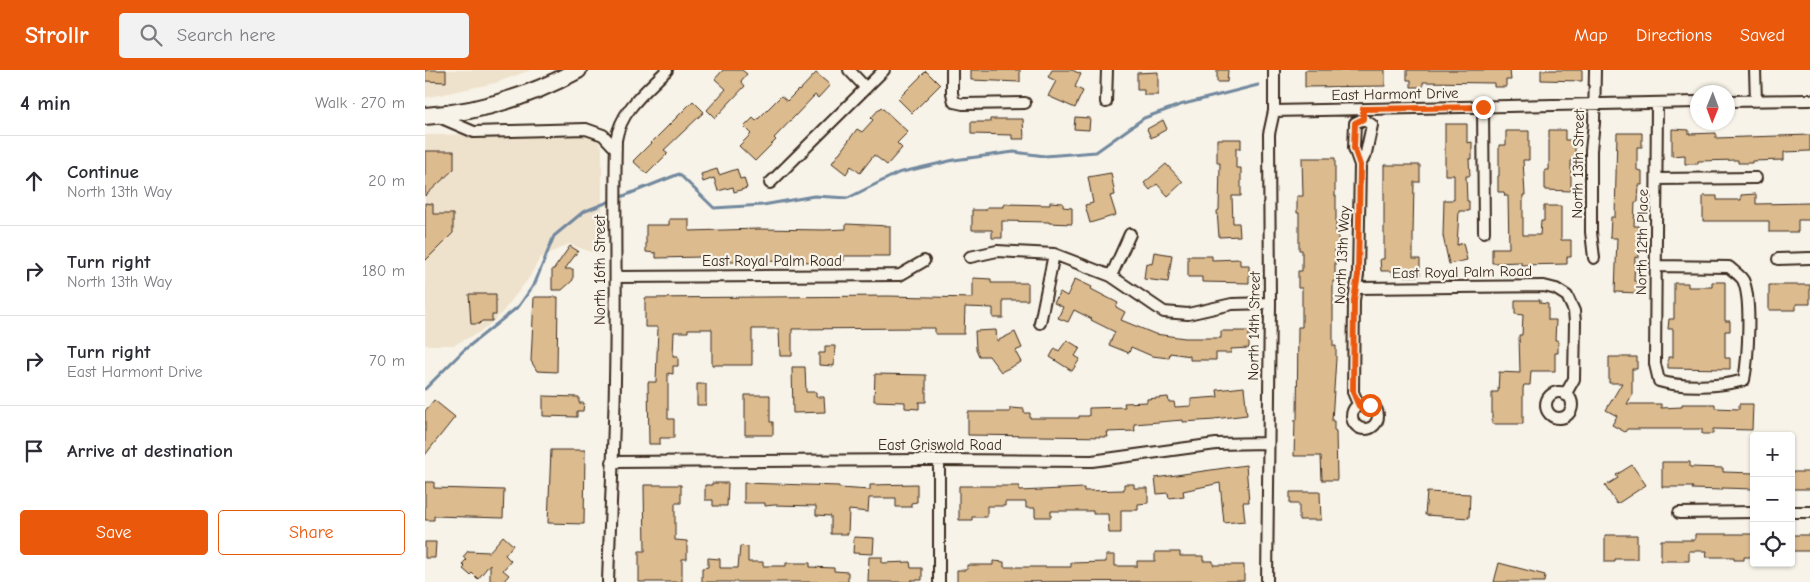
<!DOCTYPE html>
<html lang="en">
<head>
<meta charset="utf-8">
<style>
	:root { --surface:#fff; --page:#f2f2f3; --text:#2b2b33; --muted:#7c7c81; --line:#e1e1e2; --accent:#ea580c }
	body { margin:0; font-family:"Comic Neue",sans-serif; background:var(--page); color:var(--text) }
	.controls { position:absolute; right:15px; bottom:15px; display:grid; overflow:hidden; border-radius:5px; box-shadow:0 1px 4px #0004 }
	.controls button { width:45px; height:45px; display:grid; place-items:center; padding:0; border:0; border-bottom:1px solid var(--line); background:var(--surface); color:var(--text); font:25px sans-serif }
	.compass { position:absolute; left:1265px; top:15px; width:45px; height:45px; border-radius:50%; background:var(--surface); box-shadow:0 1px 4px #0004; rotate:181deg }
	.stop { position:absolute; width:15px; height:15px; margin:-11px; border:4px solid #ea580c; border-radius:50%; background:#fff }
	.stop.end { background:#ea580c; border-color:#fff; box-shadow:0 1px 5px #0008 }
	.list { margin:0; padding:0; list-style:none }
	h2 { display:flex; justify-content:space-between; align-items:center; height:65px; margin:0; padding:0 20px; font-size:21px }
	h2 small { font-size:16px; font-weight:400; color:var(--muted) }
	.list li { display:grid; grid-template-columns:32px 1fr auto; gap:15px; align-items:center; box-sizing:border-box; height:90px; padding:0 20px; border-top:1px solid var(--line) }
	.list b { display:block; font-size:19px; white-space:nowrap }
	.list p { margin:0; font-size:16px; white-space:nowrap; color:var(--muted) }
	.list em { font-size:16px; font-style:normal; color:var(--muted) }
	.actions { display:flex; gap:10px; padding:15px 20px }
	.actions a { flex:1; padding:11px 0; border:1px solid var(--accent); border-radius:5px; text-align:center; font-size:18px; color:var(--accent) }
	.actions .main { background:var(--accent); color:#fff }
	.icon { flex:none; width:28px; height:28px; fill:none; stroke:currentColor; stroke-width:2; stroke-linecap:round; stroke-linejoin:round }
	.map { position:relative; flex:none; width:1385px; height:512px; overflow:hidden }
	header { display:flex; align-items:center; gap:30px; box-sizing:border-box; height:70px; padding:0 25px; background:var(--accent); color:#fff }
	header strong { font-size:24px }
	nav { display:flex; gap:28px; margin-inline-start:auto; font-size:18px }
	.search { width:350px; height:45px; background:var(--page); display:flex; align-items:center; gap:12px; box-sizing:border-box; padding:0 18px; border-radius:5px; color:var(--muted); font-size:19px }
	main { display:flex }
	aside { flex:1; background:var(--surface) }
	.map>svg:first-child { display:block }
	.built { fill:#efe2cd }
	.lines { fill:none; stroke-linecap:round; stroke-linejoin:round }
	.stream { stroke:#72889e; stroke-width:3 }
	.building { fill:#dcbb8e; stroke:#3b2a1e }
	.street-casing { stroke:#3b2a1e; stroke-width:14 }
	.primary-casing { stroke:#3b2a1e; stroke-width:20 }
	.street { stroke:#f7f3e8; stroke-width:10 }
	.primary { stroke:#f7f3e8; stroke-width:16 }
	.route { stroke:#ea580c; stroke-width:6 }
	.labels { text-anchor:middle; stroke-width:4.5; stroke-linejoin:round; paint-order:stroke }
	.street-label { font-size:15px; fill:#3b2a1e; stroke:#f7f3e8 }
</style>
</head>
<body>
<header>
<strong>Strollr</strong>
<div class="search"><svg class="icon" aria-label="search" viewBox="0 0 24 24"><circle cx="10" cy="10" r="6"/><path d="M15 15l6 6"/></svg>Search here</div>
<nav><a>Map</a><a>Directions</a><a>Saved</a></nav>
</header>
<main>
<aside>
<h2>4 min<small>Walk · 270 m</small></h2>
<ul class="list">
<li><svg class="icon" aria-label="ahead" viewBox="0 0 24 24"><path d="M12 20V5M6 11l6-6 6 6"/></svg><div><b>Continue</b><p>North 13th Way</p></div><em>20 m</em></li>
<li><svg class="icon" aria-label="right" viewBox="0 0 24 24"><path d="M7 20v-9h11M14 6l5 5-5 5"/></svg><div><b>Turn right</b><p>North 13th Way</p></div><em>180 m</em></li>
<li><svg class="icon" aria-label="right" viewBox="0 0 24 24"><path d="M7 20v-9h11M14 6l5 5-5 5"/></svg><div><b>Turn right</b><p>East Harmont Drive</p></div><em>70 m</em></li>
<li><svg class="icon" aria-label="arrive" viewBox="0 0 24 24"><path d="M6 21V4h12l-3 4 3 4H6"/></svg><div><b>Arrive at destination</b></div></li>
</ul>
<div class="actions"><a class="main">Save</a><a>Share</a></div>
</aside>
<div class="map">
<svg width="1385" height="512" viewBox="0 0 1385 512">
	<rect width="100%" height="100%" fill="#f7f3e8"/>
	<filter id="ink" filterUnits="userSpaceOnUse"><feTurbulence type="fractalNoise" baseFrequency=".02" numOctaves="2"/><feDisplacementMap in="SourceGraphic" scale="10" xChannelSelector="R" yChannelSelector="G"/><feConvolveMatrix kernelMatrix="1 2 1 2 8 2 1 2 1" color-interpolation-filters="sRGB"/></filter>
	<g filter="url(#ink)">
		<path class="built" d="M0,0H106L70,13L0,28Z
			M161,63L170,68L177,76V186L144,174L115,188L104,208L76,244L57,261L29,275H0V65Z"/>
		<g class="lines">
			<path class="stream" d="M0,319L38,281L94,236L110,213L129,166L158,142L254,104L289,138L338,135L389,126L423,128L473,103L529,90L589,82L620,86L671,82L719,48L755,35L833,15"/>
		</g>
		<path class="building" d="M0,0H21V12L0,11Z
			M298,0H317L322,4L316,11L320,16L290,48L282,40L301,19L290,9Z
			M546,0H595V12L546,10Z
			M627,0H647L656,4L650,17L658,21L650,38L623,26L631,11L623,7Z
			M792,0H803L802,12H792Z
			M880,0H960V16L880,17Z
			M982,0H1085L1086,10H1081V17H1069V13L998,12V17H986V10H982Z
			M1116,0H1157V11L1116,10Z
			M501,1L515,15L487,43L473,29Z
			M733,2V25H719V20H712V3Z
			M391,3L405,15L393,28L390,25L349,68L351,70L330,91L314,76L326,64L319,57L328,48L331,51L356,26L362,31L373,20L374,21Z
			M268,31L279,42L239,80L243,83L222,104L208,91Z
			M456,37L483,62L472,73L477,78L462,95L449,85L435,103L426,96L421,104L407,93L432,59L437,62L448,50L446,48Z
			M650,47L665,48L664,60L649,59Z
			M565,49H598L599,69H587V65L546,64V52H565Z
			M738,50L742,59L726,68L722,59Z
			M1020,54H1042V73L1047,72V89H1044L1045,106H1041L1042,131H1044V141H1034L1032,175L1038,173L1042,190L1024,194L1018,166L1019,130H1029V105H1020Z
			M1247,59L1264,60V64L1291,63V68L1385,65V81L1359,82V90L1327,91V93H1313V90L1273,91V94H1260V85L1247,86Z
			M1124,60H1140V70H1150V89H1146V121L1120,120V100H1124Z
			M1081,61H1104V90H1098L1100,125H1098V165H1115L1116,151H1119V136H1136V170H1146V187H1142V194L1096,195V192L1067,193V178H1084L1083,126H1080L1079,122H1073V106H1074V75H1081Z
			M1192,63H1217V77H1212V100L1217,101V115H1214L1213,132H1210L1209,156H1214V188L1210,187L1209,211L1214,212V223L1190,222L1192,168H1185L1186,147H1190Z
			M792,69H816V78H811V98H816V126H807L808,153H814L815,166L794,167L792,141L794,140L795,93H792Z
			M0,81H29V99L0,126Z
			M877,88H910V126H911V163H913V175H910V211H908V276H911V288L907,351H909V360L911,361L912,410H897L896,386H869L870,350H872L873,257H877V218H873V201H877V180H874V143H872V126H878Z
			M741,94L758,112L743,126L732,114L725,120L719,113Z
			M959,95H995V112H989L988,165V189H995V206H968V201H956L955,189H959Z
			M292,99L294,105L312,99L315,109L319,108L322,118L309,122L308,117L293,121L289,108L278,112L276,104Z
			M686,103L690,125L685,126L691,145L665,153L660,135L668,133L663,107Z
			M1331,124V134L1385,133V150H1373V162H1344V151H1278V126H1292V130H1316V125Z
			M625,132L638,133V137L647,138V154L624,153V152L577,151V168H567V160H547V140H561L562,137H579V134L625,135Z
			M0,133L8,134V144H28V163L0,191Z
			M244,149H264V161L333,159L399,160L421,159V154L465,156V186H419V191L397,192L330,191V192H276V187L231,188V183L221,182V155H244Z
			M145,176L153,181L140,199H148V210L137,220H127V199H129Z
			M729,182L747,185L743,212L719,209L721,193L727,194Z
			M763,186H787V190L815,189V195H824V213L777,212V207H763Z
			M548,208L566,209V213H603V230H578V248H568V238L540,237L539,264H510V258H495L367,259V286H355L354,259H327V295H287V259H263V262H249L248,286H253V296H248V304L243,303V349H249V368H235V374H224L223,312H231L233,257H220V228L463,226L548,228Z
			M650,209L667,217L666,219L693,233L691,237L700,242L696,250L730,264L760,268H796V261H824V278L806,279V283H791V290H765V286L745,283L744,288L727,286L706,277L704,283L684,275L690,262L666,250L667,249L649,240L643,252L633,248L638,237L629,233L635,222L642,226Z
			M1287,212H1300V251H1305V261H1300V288H1305V299L1243,298V287H1248V259H1243L1244,249H1249V213H1263V217H1287Z
			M1344,215H1385V234H1371V240H1344Z
			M44,224H71V245H67V251H57L54,254H46Z
			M109,227H133L132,302L112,301L106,291Z
			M1090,230H1115V233L1123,234V250H1131L1130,270H1133V283H1130V301H1106L1105,315H1099L1098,318V354H1067V322H1073L1074,302L1095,303L1094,265H1097L1098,245L1090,244Z
			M571,260L572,271L590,262L597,278L590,281L596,292L576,302L564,286H554L551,279L550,261Z
			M642,270L655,278L650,286L655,289L647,301L625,287L630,278L634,281Z
			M400,276H410L409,296L394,295V283H400Z
			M1184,287H1212V299H1207V325L1202,334H1236V338L1257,337V334H1290V338L1314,339V334H1328L1327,360L1288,359V364H1277V359H1202L1200,362L1187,355L1192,346L1181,340L1197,313H1184Z
			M367,297H380L381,322H391V327H399L400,342L368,343Z
			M450,304L501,305V332H494V339L480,338V332L449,331Z
			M272,314H281V335H272Z
			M819,317L822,345L789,349L790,350L758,352V350L709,354L710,361L682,362L683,367L543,365V342H585V338L599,339V343H605V348H654V346H664V338L700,337L699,333L722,332V329L743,327L744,332H749L750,337L766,336V329L793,327L792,320Z
			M320,325H345V352H348V365H320Z
			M118,326L154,327V333H159L158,341H152V347L118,346Z
			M9,330L30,347L0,385V341Z
			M126,380H160L159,454L123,453Z
			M1237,392H1265V397L1298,398V402L1329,403V419L1297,418V420L1267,419L1268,417H1237Z
			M821,395L824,432H818L820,451L799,453L795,413L758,421L759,426L744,428L743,423L732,424L730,408Z
			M1207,395L1221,415L1192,434L1180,416L1193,408L1191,405Z
			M1366,402H1385V419H1366Z
			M0,412H9V418L79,420L78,448L9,446V450H0Z
			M287,413H303L302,436H288V430H280V415H287Z
			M319,413L414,416V418L445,420V415L492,414V432L486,433V437H471V428H444L443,442L424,440L423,464H406V446L391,445V436L349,435L340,436V433H319Z
			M699,414H709V418H723V433L713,434V440H696V463H684L683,444H668V441H626V447H610V438H601V432H580V436H562V447H547V450H534V416H594V421L659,418V421L699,420Z
			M219,415H256V433H250V470L262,471V489H257V512H214V481H220Z
			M865,422H895L896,450H874V434H865Z
			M1002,422L1045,424L1044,448L1000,445Z
			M1270,464H1329V487H1319V490H1309V487H1281L1282,481H1264V491H1236V470H1270Z
			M1180,465H1212V489H1190V492H1180Z
			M1367,465H1385V481H1367Z
			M78,466L88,475L80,485L86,491L78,500L84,505L78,512L65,511V494L53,509L47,503L45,505L38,499L40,497L37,494L41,490L38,487L43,481L64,482Z
			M429,467L449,468L448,484L428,483Z
			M0,472H11L10,488H0Z
			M315,476L323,477V492H338V496H361V493H385V497L409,498V501L423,502V512H277V498L283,497V488L295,489V498H313Z
			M730,482H755V486H778V491H788V495H819V511L532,512V500H542V495H568V491L579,492V497H646V493L681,492V485H690V496H712V491H730Z
			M444,487H457V493L485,492L486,498H497V510H486V512H443Z
			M1074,493L1120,505L1119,512H1069Z"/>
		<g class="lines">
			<defs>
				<path id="street" d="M424,0L441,18
					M527,0V23L529,32L538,34L600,33
					M1330,0L1331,31
					M1302,31L1385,30
					M681,32L682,0
					M1058,37L1059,162
					M849,41L1272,32
					M14,47L49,62L161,59L178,65L191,79
					M935,95L941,83L947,55L938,49
					M1232,109L1331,108
					M345,113L459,0
					M545,187L572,181L629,184L686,206L739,242L763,244L807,234L845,233
					M1169,188L1166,162V80L1169,53L1170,0
					M1353,189L1385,188
					M1231,196L1304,197C1308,201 1315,205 1318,210C1327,228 1323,289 1319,310C1295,317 1257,318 1234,311L1230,294L1232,33
					M686,206L705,164
					M191,207L475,205L499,191
					M931,218L1119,216L1131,219L1142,226L1149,241L1150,252L1149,309L1140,325
					M615,253L629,184
					M1121 335a13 13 0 1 1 26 0a13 13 0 1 1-26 0Z
					M927 346a13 13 0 1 1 26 0a13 13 0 1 1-26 0Z
					M934,336L928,322L929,230L933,205L935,95L929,78L930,53L938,49
					M187,392L503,390L667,391L791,374L842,373
					M1366,442H1385
					M1254,443L1329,442
					M183,512C185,445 189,377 190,310C192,230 189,150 191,70C196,40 221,21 242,0
					M514,512V390
					M842,512L845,233L844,64L849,41V0"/>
				<path id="primary" d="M0,46C55,42 104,27 153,0"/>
			</defs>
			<use href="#street" class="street-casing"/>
			<use href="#primary" class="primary-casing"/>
			<use href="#street" class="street"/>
			<use href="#primary" class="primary"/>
		</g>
	</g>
	<g class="lines" filter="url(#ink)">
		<path class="route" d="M945,335L938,334L934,336L928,322L929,230L933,205L935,95L929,78L930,53L938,49V39L1058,37"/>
	</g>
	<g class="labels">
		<g class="street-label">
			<text transform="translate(970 24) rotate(-1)" y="5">East Harmont Drive</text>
			<text transform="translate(1153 94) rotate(-89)" y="5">North 13th Street</text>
			<text transform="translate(1217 172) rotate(-89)" y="5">North 12th Place</text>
			<text transform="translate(917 185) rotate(-87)" y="5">North 13th Way</text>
			<text x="347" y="196">East Royal Palm Road</text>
			<text transform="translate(175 200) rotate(-90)" y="5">North 16th Street</text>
			<text transform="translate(1037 202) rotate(-1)" y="5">East Royal Palm Road</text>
			<text transform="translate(829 256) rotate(-89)" y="5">North 14th Street</text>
			<text x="515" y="380">East Griswold Road</text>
		</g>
	</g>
</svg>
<div class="controls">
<button>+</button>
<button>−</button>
<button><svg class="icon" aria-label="locate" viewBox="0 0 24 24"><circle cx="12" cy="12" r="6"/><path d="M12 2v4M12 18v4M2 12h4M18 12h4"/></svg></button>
</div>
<svg class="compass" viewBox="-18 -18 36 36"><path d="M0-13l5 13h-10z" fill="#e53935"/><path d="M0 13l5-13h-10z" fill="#7c7c81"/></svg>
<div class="stop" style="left:945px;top:335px"></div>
<div class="stop end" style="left:1058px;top:37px"></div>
</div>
</main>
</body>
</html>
